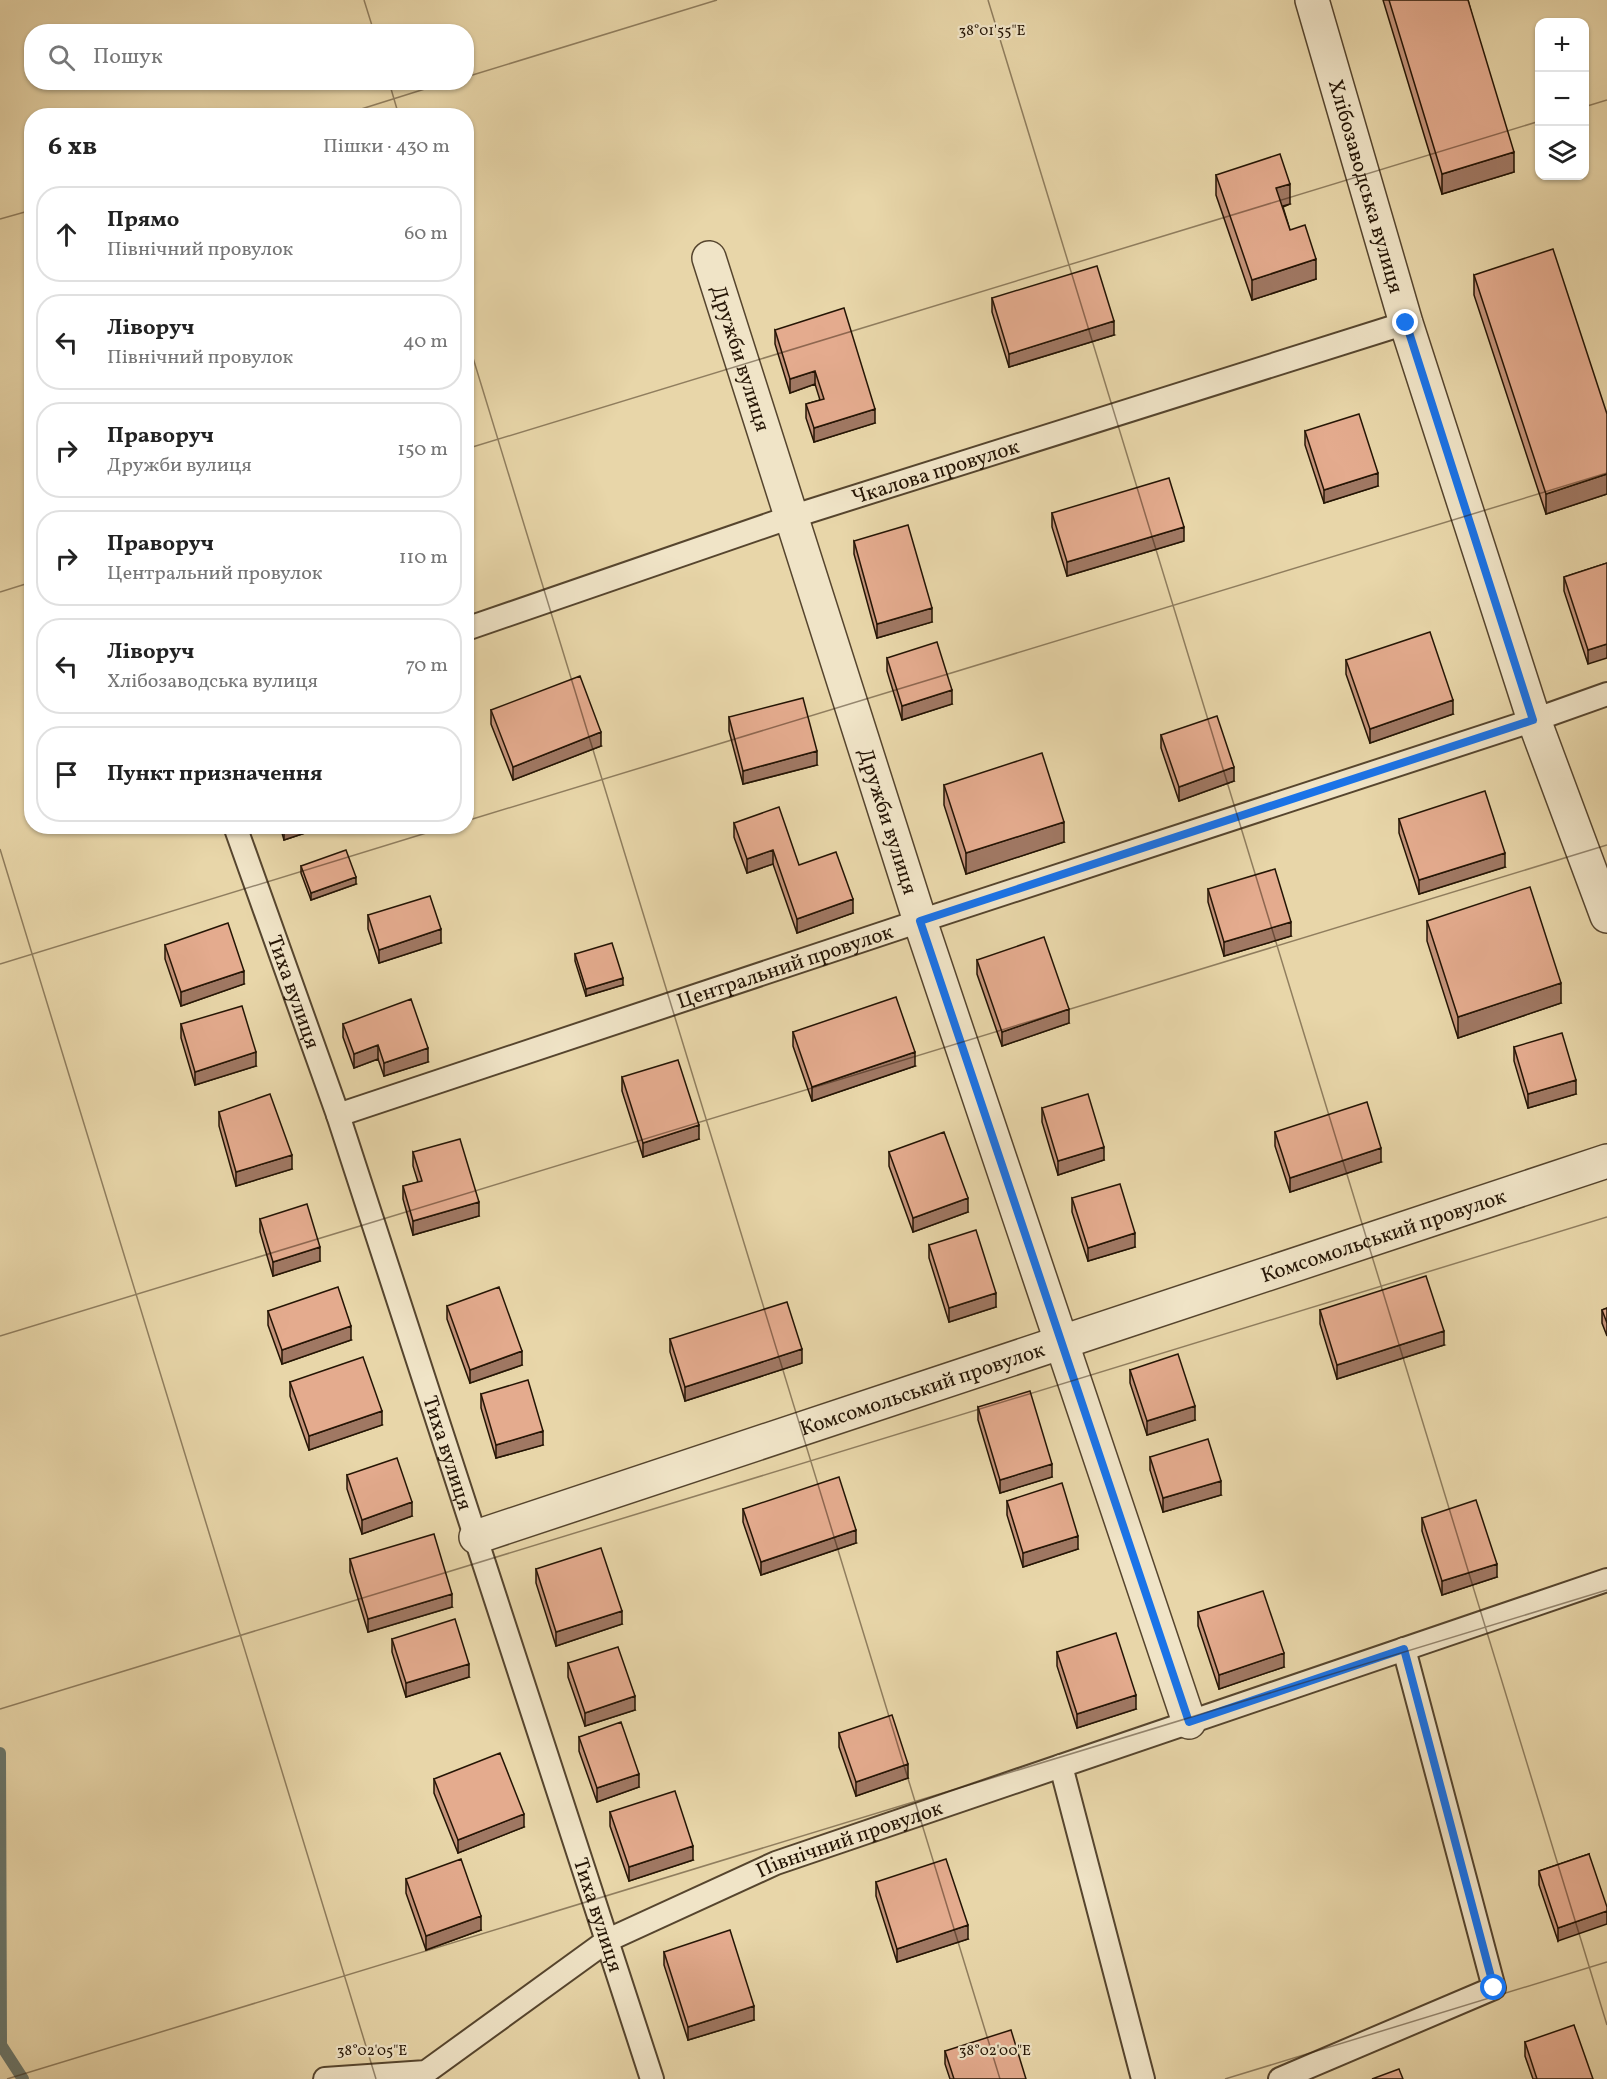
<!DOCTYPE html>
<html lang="uk">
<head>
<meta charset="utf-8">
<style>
	:root { --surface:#fff; --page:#f6f6f6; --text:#222; --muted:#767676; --line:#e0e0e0 }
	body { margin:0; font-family:Vollkorn,serif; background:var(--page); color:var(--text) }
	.controls { position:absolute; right:18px; top:18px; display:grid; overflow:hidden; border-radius:12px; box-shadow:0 2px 4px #0004 }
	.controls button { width:54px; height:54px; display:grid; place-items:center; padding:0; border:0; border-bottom:2px solid var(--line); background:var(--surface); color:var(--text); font:30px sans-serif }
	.stop { position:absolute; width:18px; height:18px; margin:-14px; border:4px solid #1a73e8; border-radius:50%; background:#fff }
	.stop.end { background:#1a73e8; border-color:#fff; box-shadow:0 2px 6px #0008 }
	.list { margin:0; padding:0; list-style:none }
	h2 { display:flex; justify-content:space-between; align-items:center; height:78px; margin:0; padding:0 24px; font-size:26px }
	h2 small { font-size:20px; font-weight:400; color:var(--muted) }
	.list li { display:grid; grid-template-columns:39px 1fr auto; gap:18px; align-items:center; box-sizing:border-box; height:96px; margin:0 12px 12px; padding:0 12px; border:2px solid var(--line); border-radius:24px }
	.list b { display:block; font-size:22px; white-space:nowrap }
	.list p { margin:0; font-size:20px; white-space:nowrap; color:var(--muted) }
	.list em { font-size:20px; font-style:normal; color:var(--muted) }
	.icon { flex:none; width:33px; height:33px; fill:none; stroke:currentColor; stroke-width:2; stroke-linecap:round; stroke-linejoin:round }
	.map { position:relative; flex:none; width:1607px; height:2079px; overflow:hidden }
	.search { position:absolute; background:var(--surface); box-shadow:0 2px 4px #0004; left:24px; top:24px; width:450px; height:66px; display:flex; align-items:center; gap:15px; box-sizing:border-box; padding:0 21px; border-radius:24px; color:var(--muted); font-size:22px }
	.panel { position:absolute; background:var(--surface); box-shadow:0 2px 4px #0004; left:24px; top:108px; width:450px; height:726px; border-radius:24px }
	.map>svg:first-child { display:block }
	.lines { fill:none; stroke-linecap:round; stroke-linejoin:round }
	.stream { stroke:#6a776c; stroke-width:12 }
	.service-casing { stroke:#56452e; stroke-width:26 }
	.minor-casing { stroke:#56452e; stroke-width:36 }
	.service { stroke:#f0e4c7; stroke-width:22 }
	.minor { stroke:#f0e4c7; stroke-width:33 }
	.wall { fill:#c4937a; stroke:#251505; stroke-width:1.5 }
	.shaded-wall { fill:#a07863; stroke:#251505; stroke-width:1.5 }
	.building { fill:#e4ab8e; stroke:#251505; stroke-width:1.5 }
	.route { stroke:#1a73e8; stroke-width:8 }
	.ticks { fill:none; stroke:#251505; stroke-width:1.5; stroke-opacity:0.45 }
	.labels { text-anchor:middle; stroke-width:4.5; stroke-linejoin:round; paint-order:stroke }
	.street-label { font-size:21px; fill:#251505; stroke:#f0e4c7 }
	.ticks-label { font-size:15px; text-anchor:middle; fill:#251505; stroke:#f0e4c7; stroke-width:4.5; stroke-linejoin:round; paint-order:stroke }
</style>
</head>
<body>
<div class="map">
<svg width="1607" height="2079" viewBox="0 0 1607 2079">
	<rect width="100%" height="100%" fill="#e8d6a9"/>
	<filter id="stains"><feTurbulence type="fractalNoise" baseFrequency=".00333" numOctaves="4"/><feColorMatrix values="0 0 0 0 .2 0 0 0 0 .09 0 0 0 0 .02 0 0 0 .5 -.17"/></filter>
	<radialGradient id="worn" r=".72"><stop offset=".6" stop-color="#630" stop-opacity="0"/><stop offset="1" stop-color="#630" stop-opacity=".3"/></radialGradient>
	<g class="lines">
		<path class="stream" d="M0,1753L1,2045L23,2079"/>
		<defs>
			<g id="service">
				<path id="s1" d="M466,629L791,517L1406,323"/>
				<path id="s2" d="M235,826L338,1115L652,2079"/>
				<path id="s3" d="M338,1115L920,921L1534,720L1607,694"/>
				<path d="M1061,1766L1143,2079"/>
				<path id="s4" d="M325,2079L426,2072L608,1940L776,1863L1607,1580"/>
				<path d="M1280,2079L1494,1988L1404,1649"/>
			</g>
			<g id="minor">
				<path id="s5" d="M1312,0L1406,323L1534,720L1607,916"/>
				<path id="s6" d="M709,258L920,921L1189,1722"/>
				<path id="s7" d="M476,1537L1607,1161"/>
			</g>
		</defs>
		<use href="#service" class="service-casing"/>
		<use href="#minor" class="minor-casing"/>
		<use href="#service" class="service"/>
		<use href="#minor" class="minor"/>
	</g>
	<path class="wall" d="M1383,0H1468L1514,172L1442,194Z
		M1216,175L1290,204L1283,207L1290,230L1316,279L1252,300L1216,195Z
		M1474,275L1607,414V494L1546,514L1474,295Z
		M992,298L1114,335L1009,367L992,312Z
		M775,330L875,423L814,442L806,418V404L820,400L815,384L790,393L775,344Z
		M1305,431L1378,486L1324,503L1305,445Z
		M1052,513L1184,541L1067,576L1052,527Z
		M854,541L932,622L877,638L854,554Z
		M1607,563L1588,664L1564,591V577Z
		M887,658L952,704L902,720L887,671Z
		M1346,660L1453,714L1370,743L1346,674Z
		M491,710L601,746L513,780L491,724Z
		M729,717L817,765L743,784L729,731Z
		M1161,735L1234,781L1179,801L1161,748Z
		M944,785L1064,842L966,874L944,805Z
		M1399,819L1505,867L1419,894L1399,833Z
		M734,823L799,865L853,913L797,933L773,864L747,873L734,837Z
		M280,826H326L284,840Z
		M301,866L356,884L311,900L301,873Z
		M1208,889L1291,936L1224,956L1208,902Z
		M368,915L441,943L379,963L368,929Z
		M1427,921L1561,1003L1458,1038L1427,941Z
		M165,945L244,984L181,1006L165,959Z
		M575,954L623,985L586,996L575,961Z
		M977,960L1069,1023L1002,1046L977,974Z
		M181,1024L256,1066L195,1085L181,1038Z
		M343,1024L428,1062L384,1076L378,1059L354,1068L343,1037Z
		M793,1032L915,1066L812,1101L793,1046Z
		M1514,1047L1576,1094L1528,1108L1514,1061Z
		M622,1077L699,1139L643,1157L622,1091Z
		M1042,1108L1104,1160L1058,1175L1042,1122Z
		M219,1112L292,1169L236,1186L219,1126Z
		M1275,1132L1381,1162L1290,1192L1275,1146Z
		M413,1152L479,1216L413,1235L403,1199V1186L418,1182L413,1166Z
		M889,1152L968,1212L913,1232L889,1166Z
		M1072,1198L1135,1247L1088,1261L1072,1212Z
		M260,1219L320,1261L273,1276L260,1232Z
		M929,1245L996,1307L949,1322L929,1258Z
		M447,1306L522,1365L470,1383L447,1319Z
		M1607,1308V1336L1602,1323V1310Z
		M1320,1310L1444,1345L1337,1379L1320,1324Z
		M268,1311L351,1340L282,1364L268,1325Z
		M670,1339L802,1363L685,1401L670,1352Z
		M1130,1370L1195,1420L1147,1435L1130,1383Z
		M290,1382L382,1425L309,1450L290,1396Z
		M481,1394L543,1445L496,1458L481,1408Z
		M978,1407L1052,1477L1000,1493L978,1420Z
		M1150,1457L1221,1495L1163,1512L1150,1470Z
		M347,1475L412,1516L362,1534L347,1489Z
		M1007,1501L1078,1549L1023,1567L1007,1515Z
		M743,1509L856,1543L761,1575L743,1522Z
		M1422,1518L1497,1577L1442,1595L1422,1531Z
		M350,1559L452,1607L368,1632L350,1572Z
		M536,1569L622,1624L556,1646L536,1583Z
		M1198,1612L1284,1667L1219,1689L1198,1626Z
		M392,1639L469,1677L406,1697L392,1652Z
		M1057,1652L1136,1709L1077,1728L1057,1666Z
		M568,1663L635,1710L585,1726L568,1677Z
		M839,1733L908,1778L856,1796L839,1747Z
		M579,1737L639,1787L597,1802L579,1751Z
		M434,1779L524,1827L458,1853L434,1793Z
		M610,1812L693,1860L629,1881L610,1826Z
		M1589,1854L1558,1941L1539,1885V1871Z
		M406,1879L481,1930L426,1950L406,1893Z
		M876,1882L968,1939L897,1962L876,1896Z
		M664,1952L754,2020L688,2040L664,1965Z
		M1525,2042L1593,2079H1533L1525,2056Z
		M945,2051L1026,2079H950L945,2064Z"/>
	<path class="shaded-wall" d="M1514,152V172L1442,194V174Z
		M1290,184V204L1276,208V188Z
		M1316,259V279L1252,300V280Z
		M1114,321V335L1009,367V354Z
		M815,371V384L790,393V379Z
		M875,409V423L814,442V428Z
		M1378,473V486L1324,503V490Z
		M1607,474V494L1546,514V494Z
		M1184,527V541L1067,576V562Z
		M932,608V622L877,638V624Z
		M1607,644V658L1588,664V650Z
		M952,690V704L902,720V706Z
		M1453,700V714L1370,743V729Z
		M601,732V746L513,780V767Z
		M817,751V765L743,784V771Z
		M1234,767V781L1179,801V787Z
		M1064,822V842L966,874V853Z
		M284,826H326L284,840Z
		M773,850V864L747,873V859Z
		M1505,853V867L1419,894V880Z
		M356,877V884L311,900V893Z
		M853,899V913L797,933V919Z
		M1291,922V936L1224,956V942Z
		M441,929V943L379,963V950Z
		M244,971V984L181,1006V992Z
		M623,978V985L586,996V989Z
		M1561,983V1003L1458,1038V1017Z
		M1069,1009V1023L1002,1046V1032Z
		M378,1045V1059L354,1068V1054Z
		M428,1048V1062L384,1076V1063Z
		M256,1052V1066L195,1085V1072Z
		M915,1052V1066L812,1101V1087Z
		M1576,1080V1094L1528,1108V1094Z
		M699,1125V1139L643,1157V1143Z
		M1104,1147V1160L1058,1175V1161Z
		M1381,1148V1162L1290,1192V1178Z
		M292,1155V1169L236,1186V1172Z
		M968,1198V1212L913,1232V1218Z
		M479,1202V1216L413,1235V1221Z
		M1135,1233V1247L1088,1261V1248Z
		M320,1247V1261L273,1276V1262Z
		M996,1293V1307L949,1322V1308Z
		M351,1326V1340L282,1364V1350Z
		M1444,1331V1345L1337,1379V1365Z
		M802,1349V1363L685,1401V1387Z
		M522,1351V1365L470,1383V1370Z
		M1195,1406V1420L1147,1435V1421Z
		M382,1411V1425L309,1450V1436Z
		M543,1431V1445L496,1458V1445Z
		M1052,1464V1477L1000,1493V1480Z
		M1221,1481V1495L1163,1512V1498Z
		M412,1502V1516L362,1534V1520Z
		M856,1530V1543L761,1575V1562Z
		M1078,1536V1549L1023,1567V1553Z
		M1497,1564V1577L1442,1595V1581Z
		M452,1594V1607L368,1632V1619Z
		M622,1611V1624L556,1646V1632Z
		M1284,1653V1667L1219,1689V1675Z
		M469,1664V1677L406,1697V1683Z
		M1136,1695V1709L1077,1728V1714Z
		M635,1696V1710L585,1726V1713Z
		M908,1764V1778L856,1796V1782Z
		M639,1774V1787L597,1802V1788Z
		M524,1814V1827L458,1853V1840Z
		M693,1846V1860L629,1881V1867Z
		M1607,1911V1924L1558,1941V1928Z
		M481,1916V1930L426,1950V1936Z
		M968,1925V1939L897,1962V1949Z
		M754,2006V2020L688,2040V2027Z"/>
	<path class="building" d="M1389,0H1468L1514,152L1442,174Z
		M1280,154L1290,184L1276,188L1290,230L1305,225L1316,259L1252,280L1216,175Z
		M1553,249L1607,414V474L1546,494L1474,275Z
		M1097,266L1114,321L1009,354L992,298Z
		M844,308L875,409L814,428L806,404L824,399L815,371L790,379L775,330Z
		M1359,414L1378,473L1324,490L1305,431Z
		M1169,478L1184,527L1067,562L1052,513Z
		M908,525L932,608L877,624L854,541Z
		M1607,563V644L1588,650L1564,577Z
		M1430,632L1453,700L1370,729L1346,660Z
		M937,642L952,690L902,706L887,658Z
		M580,676L601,732L513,767L491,710Z
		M803,698L817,751L743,771L729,717Z
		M1217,716L1234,767L1179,787L1161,735Z
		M1042,753L1064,822L966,853L944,785Z
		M1485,791L1505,853L1419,880L1399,819Z
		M779,807L799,865L836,852L853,899L797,919L773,850L747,859L734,823Z
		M346,850L356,877L311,893L301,866Z
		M1275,869L1291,922L1224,942L1208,889Z
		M1530,887L1561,983L1458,1017L1427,921Z
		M430,896L441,929L379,950L368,915Z
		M228,923L244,971L181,992L165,945Z
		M1044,937L1069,1009L1002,1032L977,960Z
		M612,943L623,978L586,989L575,954Z
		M896,997L915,1052L812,1087L793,1032Z
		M411,999L428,1048L384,1063L378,1045L354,1054L343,1024Z
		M242,1006L256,1052L195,1072L181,1024Z
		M1562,1033L1576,1080L1528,1094L1514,1047Z
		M678,1060L699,1125L643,1143L622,1077Z
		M270,1094L292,1155L236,1172L219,1112Z
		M1088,1094L1104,1147L1058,1161L1042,1108Z
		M1367,1102L1381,1148L1290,1178L1275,1132Z
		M944,1132L968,1198L913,1218L889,1152Z
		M460,1139L479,1202L413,1221L403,1186L422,1181L413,1152Z
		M1120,1184L1135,1233L1088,1248L1072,1198Z
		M307,1204L320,1247L273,1262L260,1219Z
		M976,1230L996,1293L949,1308L929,1245Z
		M1426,1276L1444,1331L1337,1365L1320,1310Z
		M338,1287L351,1326L282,1350L268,1311Z
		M499,1287L522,1351L470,1370L447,1306Z
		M787,1302L802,1349L685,1387L670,1339Z
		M1607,1308V1323L1602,1310Z
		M1178,1354L1195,1406L1147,1421L1130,1370Z
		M363,1357L382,1411L309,1436L290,1382Z
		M528,1380L543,1431L496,1445L481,1394Z
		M1030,1391L1052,1464L1000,1480L978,1407Z
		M1208,1439L1221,1481L1163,1498L1150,1457Z
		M397,1458L412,1502L362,1520L347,1475Z
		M839,1477L856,1530L761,1562L743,1509Z
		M1062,1483L1078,1536L1023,1553L1007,1501Z
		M1476,1500L1497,1564L1442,1581L1422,1518Z
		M434,1534L452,1594L368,1619L350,1559Z
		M601,1548L622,1611L556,1632L536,1569Z
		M1263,1591L1284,1653L1219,1675L1198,1612Z
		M455,1619L469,1664L406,1683L392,1639Z
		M1116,1633L1136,1695L1077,1714L1057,1652Z
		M618,1647L635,1696L585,1713L568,1663Z
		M892,1715L908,1764L856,1782L839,1733Z
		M621,1722L639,1774L597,1788L579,1737Z
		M500,1753L524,1814L458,1840L434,1779Z
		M675,1791L693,1846L629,1867L610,1812Z
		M1589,1854L1607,1907V1911L1558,1928L1539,1871Z
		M461,1859L481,1916L426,1936L406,1879Z
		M946,1859L968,1925L897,1949L876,1882Z
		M730,1930L754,2006L688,2027L664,1952Z
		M1574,2025L1593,2079H1537L1525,2042Z
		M1011,2030L1026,2079H954L945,2051Z
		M1399,2069L1403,2079H1372Z"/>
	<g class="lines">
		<path class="route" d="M1406,323L1533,720L920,921L1189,1722L1404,1649L1494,1988"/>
	</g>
	<path class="ticks" d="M364,0L374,32M988,0L1607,2025M466,77L717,0M389,82L399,116M1584,107L1607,100M339,116L447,82M0,219L32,210M466,335L1000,2079M466,449L1540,121M0,592L32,582M466,821L1607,473M0,849L376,2079M0,964L449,826M0,1336L1607,845M0,1709L1607,1217M7,2079L1607,1590M1225,2079L1607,1962"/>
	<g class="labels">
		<g class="street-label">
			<text dy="7" stroke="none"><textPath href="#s5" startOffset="194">Хлібозаводська вулиця</textPath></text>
			<text dy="7" stroke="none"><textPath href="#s6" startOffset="105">Дружби вулиця</textPath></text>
			<text dy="7" stroke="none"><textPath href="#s1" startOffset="495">Чкалова провулок</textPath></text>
			<text dy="7" stroke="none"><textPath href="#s6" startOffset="591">Дружби вулиця</textPath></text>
			<text dy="7" stroke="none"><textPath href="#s3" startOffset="471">Центральний провулок</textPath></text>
			<text dy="7" stroke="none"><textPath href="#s2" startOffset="176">Тиха вулиця</textPath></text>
			<text dy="7" stroke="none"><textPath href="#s7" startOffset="956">Комсомольський провулок</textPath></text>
			<text dy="7" stroke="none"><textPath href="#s7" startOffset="470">Комсомольський провулок</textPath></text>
			<text dy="7" stroke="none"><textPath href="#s2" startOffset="662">Тиха вулиця</textPath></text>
			<text dy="7" stroke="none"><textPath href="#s4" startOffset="588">Північний провулок</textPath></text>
			<text dy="7" stroke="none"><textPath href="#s2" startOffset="1148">Тиха вулиця</textPath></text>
		</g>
	</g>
	<g class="ticks-label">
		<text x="992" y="35">38°01'55"E</text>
		<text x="372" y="2055">38°02'05"E</text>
		<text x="995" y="2055">38°02'00"E</text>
	</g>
	<rect width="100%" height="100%" filter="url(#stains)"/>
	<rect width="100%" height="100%" fill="url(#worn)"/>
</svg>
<div class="controls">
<button>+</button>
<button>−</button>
<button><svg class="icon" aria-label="layers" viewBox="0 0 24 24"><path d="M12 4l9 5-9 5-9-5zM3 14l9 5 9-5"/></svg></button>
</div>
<div class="stop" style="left:1494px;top:1988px"></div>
<div class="stop end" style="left:1406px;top:323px"></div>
<div class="search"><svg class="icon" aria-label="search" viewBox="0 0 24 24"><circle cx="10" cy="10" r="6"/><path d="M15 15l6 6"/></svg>Пошук</div>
<section class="panel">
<h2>6 хв<small>Пішки · 430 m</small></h2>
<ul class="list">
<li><svg class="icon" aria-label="ahead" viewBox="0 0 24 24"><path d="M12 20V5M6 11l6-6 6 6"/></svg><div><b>Прямо</b><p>Північний провулок</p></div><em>60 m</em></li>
<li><svg class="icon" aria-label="left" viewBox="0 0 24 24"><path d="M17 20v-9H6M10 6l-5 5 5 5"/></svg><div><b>Ліворуч</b><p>Північний провулок</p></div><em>40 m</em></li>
<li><svg class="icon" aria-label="right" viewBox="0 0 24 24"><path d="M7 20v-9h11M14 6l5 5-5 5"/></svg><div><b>Праворуч</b><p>Дружби вулиця</p></div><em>150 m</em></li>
<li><svg class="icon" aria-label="right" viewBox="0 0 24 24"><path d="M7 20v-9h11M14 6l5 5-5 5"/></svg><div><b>Праворуч</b><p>Центральний провулок</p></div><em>110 m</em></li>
<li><svg class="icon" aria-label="left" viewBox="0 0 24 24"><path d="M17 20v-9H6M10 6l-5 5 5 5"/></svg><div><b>Ліворуч</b><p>Хлібозаводська вулиця</p></div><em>70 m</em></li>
<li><svg class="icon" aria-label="arrive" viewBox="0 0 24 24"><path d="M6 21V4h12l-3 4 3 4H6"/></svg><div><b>Пункт призначення</b></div></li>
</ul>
</section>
</div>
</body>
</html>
